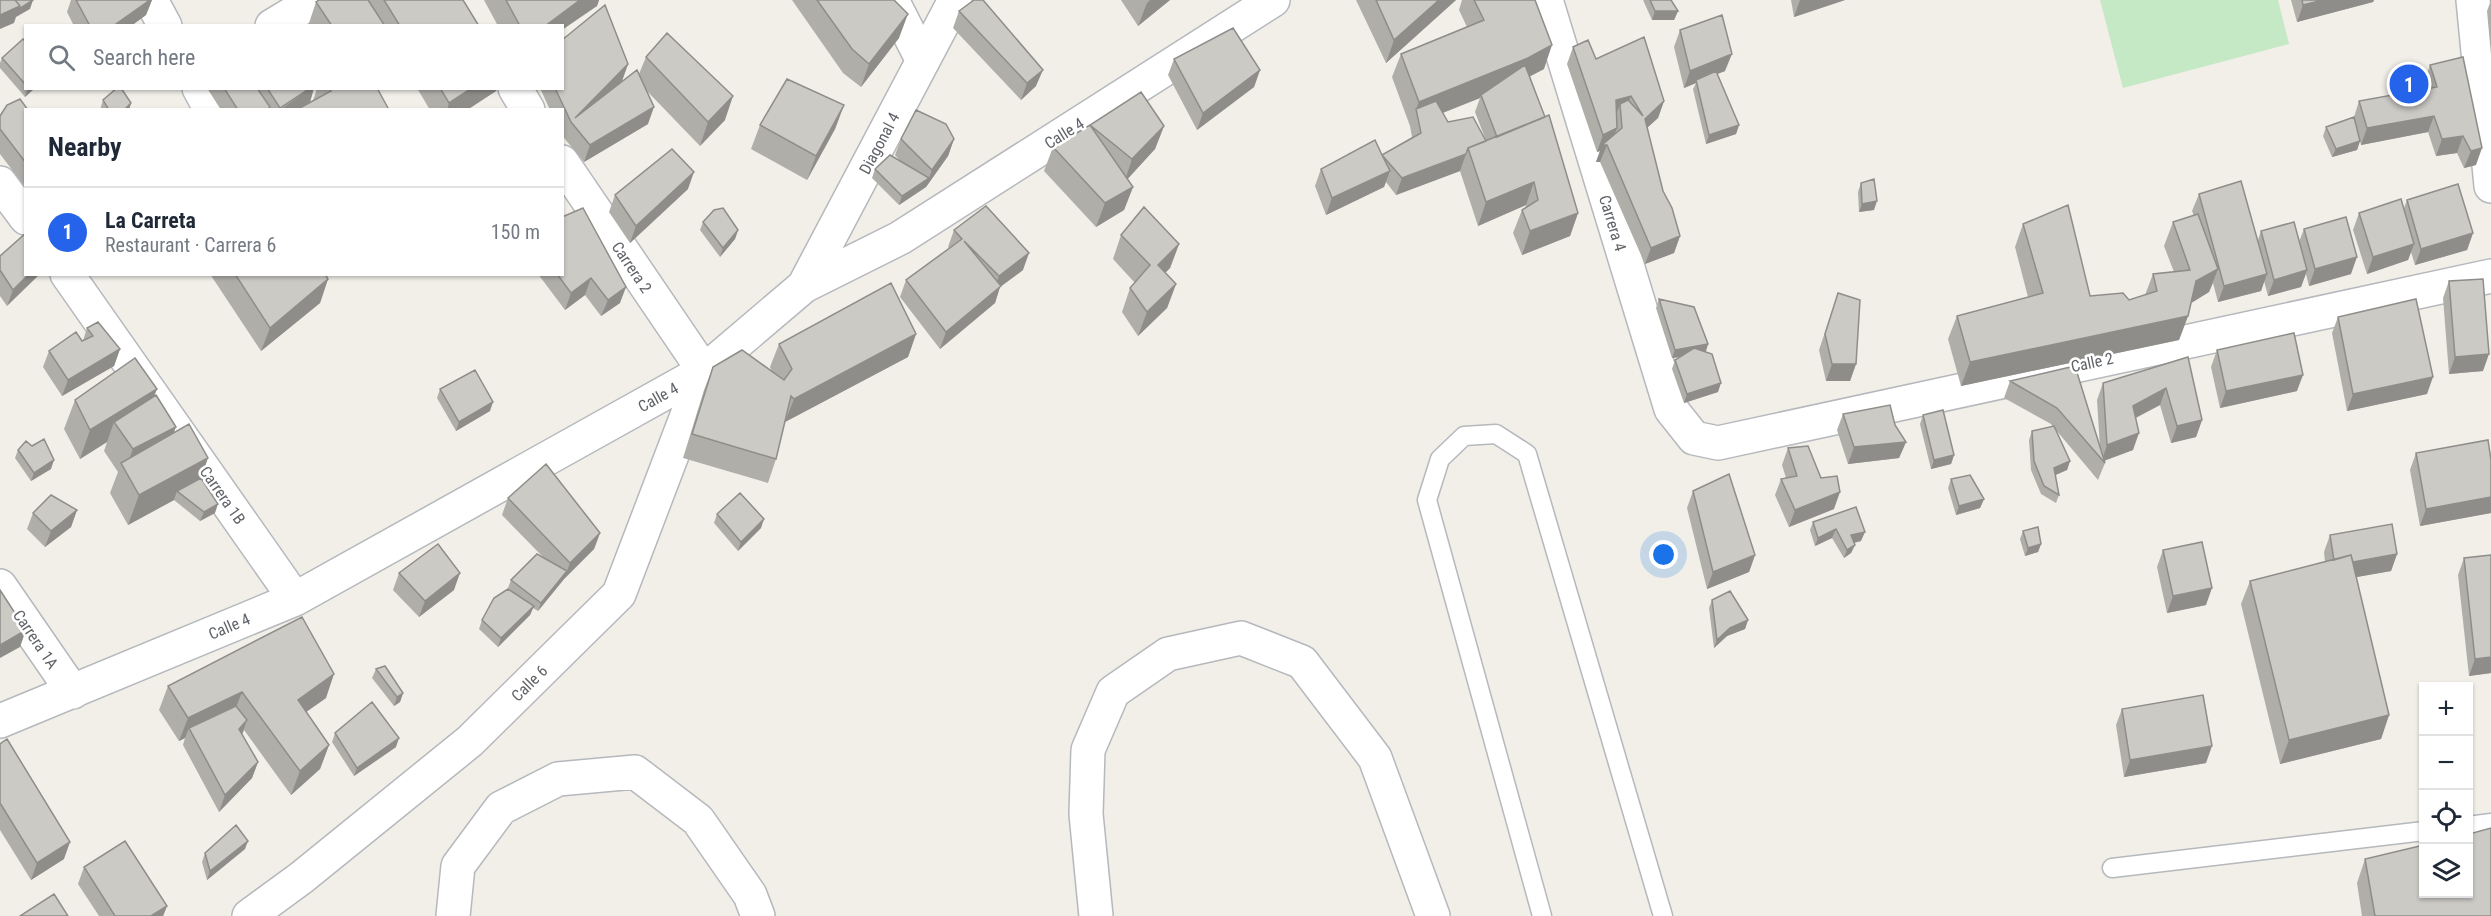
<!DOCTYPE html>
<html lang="en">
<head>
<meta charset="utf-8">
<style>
	:root { --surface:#fff; --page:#f2f2f3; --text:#1f2937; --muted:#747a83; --line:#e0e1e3; --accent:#2563eb }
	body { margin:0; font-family:"Roboto Condensed",sans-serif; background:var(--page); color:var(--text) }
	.controls { position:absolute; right:18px; bottom:18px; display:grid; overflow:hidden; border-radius:0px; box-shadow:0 2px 4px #0004 }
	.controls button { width:54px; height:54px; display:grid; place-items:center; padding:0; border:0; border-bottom:2px solid var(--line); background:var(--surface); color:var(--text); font:30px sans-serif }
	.you { position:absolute; left:1664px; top:555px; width:21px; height:21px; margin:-15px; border:4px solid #fff; border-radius:50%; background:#1a73e8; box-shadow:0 0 0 9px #1a73e833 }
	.badge { display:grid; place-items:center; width:39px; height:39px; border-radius:50%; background:var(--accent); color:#fff; font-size:20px; font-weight:700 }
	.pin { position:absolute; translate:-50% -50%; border:3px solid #fff; box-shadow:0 2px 6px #0006 }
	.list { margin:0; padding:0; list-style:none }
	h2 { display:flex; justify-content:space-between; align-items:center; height:78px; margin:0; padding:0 24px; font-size:26px }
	h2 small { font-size:20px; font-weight:400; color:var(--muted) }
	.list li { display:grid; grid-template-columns:39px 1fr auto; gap:18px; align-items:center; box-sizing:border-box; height:90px; padding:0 24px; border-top:2px solid var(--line) }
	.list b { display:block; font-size:22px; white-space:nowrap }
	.list p { margin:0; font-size:20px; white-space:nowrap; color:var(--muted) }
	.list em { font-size:20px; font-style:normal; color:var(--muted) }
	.icon { flex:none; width:33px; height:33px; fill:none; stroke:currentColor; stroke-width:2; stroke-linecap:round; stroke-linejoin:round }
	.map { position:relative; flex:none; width:2491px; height:916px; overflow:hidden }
	.search { position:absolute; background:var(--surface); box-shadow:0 2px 4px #0004; left:24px; top:24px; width:540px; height:66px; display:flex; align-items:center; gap:15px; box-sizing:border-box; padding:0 21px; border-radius:0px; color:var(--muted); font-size:22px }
	.panel { position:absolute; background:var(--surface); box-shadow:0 2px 4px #0004; left:24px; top:108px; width:540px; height:168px; border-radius:0px }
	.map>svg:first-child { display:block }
	.green { fill:#c5e8c5 }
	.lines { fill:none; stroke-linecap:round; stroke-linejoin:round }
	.lane-casing { stroke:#b5b8bc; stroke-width:21 }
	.street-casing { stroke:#b5b8bc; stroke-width:36 }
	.lane { stroke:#fff; stroke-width:18 }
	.street { stroke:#fff; stroke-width:33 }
	.wall { fill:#afaea9; fill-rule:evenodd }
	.shaded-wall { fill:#8f8d8a }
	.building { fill:#cccac5; stroke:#8f8d8a; stroke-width:1.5 }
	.labels { text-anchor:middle; stroke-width:5; stroke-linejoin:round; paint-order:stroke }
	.street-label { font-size:16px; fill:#5f6368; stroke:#fff }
</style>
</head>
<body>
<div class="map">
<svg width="2491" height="916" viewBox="0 0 2491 916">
	<rect width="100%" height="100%" fill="#f1efe8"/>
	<path class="green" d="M2100,0H2278L2289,44L2123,88Z"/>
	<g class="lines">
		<defs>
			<path id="lane" d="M2468,826L2491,823
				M2112,868L2424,831
				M1542,916L1427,500L1440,459L1464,436L1496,434L1527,454L1663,916"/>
			<path id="street" d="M151,0L165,26
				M892,0L923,61
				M1546,0L1671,409L1694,438L1718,443L2491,276
				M2473,0L2491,186
				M272,26L315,0
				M199,88L211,110
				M515,88L528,110
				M0,183L26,218
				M67,274L295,599
				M804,286L955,0
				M0,586L73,692
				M0,721L295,599L704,371L804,286L900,238L1273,0
				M249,916L301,878L470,741L619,594L704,371L562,162
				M453,916L458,866L501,808L558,779L635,772L698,820L750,895L758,916
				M1096,916L1086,814L1088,750L1113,692L1168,654L1241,638L1302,662L1375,758L1433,916"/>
		</defs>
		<use href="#lane" class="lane-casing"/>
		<use href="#street" class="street-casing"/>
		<use href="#lane" class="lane"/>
		<use href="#street" class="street"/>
	</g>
	<path class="wall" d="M71,0H152L146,15L131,26H74L67,12Z
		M319,0H463L479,26H308L316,2Z
		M484,0H599L597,6L562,26H498Z
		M792,0H894L899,38L861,87L843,73Z
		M1121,0H1170L1138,26Z
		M1356,0H1456L1386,63Z
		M1462,0H1535L1544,69L1530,76L1578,213L1570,236L1522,255L1513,233L1522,210L1526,207V205L1478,226L1460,171L1396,195L1386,182L1384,187L1326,215L1315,186L1321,169L1382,155L1412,137L1410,126L1392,77L1401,54L1467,27L1459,10ZM1480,98L1475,112L1485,138L1448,122L1443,113Z
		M1643,0H1658L1678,11L1674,20H1652Z
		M1791,0H1845L1794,17Z
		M2291,0H2374L2373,2L2297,22Z
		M2491,0V55L2487,11Z
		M959,11L1036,86L1021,100L953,28Z
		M1680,30L1725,71L1717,74L1739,125L1736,134L1706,144L1693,89L1696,83L1684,88L1674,47Z
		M26,42V88H35L25,97L0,68V63L2,58Z
		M1573,47L1596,59L1664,101L1658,118L1647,128L1663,191L1680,236L1674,253L1645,264L1600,162H1596L1600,151L1597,152L1567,64Z
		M646,57L725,120L700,146L646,90L648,124L584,162L565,139L562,135V110H550L540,88H562L628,64L622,81L617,86L639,74Z
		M2463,57L2476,165L2464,168L2457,153L2436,156L2428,132L2361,145L2360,141L2357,150L2332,157L2323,136L2326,127L2354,117L2359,101L2426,89L2424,82L2430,65Z
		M1174,59L1260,70L1254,87L1197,130L1168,75Z
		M207,88H314L310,102L302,107L313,101L317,88H377L388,110H221Z
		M417,88H497L496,91L467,110H430Z
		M103,100L131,103L129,110H100Z
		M844,105L835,129L807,180L751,149L760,125Z
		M26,110V188L0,154V116Z
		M1090,125L1164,126L1155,149L1127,179L1133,187L1124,210L1096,227L1044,171L1053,147Z
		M901,139H954L948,156L926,187L899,205L872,178L875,169L902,163L895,155Z
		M1861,183L1874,210L1859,212L1858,192Z
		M688,189L630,243L609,212L615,195Z
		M2199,194L2258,240L2261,231L2299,242L2304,229L2351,274L2309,286L2306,274L2301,287L2268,296L2264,281L2261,291L2218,302L2213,283L2209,292L2191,303L2188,316L2179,340L1961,386L1948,339L1957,316L2028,297L2015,247L2023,224L2090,296L2129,300L2145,295L2153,274L2174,272L2164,246L2173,222L2194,216L2192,211Z
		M2407,200L2473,233L2467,250L2415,265L2411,252L2408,260L2367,274L2353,230L2359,213L2404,208Z
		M562,217L620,303L601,316L585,295L565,310L538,274H562Z
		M703,222L738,230L735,239L720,257L700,230Z
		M954,230L1023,270L1000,287L995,303L940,349L900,297L906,280L949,248L948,247Z
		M1121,235L1179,244L1170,268L1165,273L1176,284L1167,308L1138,336L1122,312L1130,288L1135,283L1113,259Z
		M0,256L26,274L7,306L0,296Z
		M210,274H325L328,279L320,303L261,351Z
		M2449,281L2483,371L2449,374L2443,298Z
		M1838,293L1856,364L1850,381H1826L1819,350Z
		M1659,299L1708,344L1706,352L1718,392L1684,403L1672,369L1675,360L1681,357L1672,358L1656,308Z
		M2338,317L2427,394L2347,411L2332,333Z
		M87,328L120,349L114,366L62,396L43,367L49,351L83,341Z
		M916,334L908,357L785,422L776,459L768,483L683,458L704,390L713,367L772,372L770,367L779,344Z
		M2217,350L2297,391L2220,408L2211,367Z
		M2188,357L2202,420L2196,437L2171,443L2160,405L2136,418L2133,450L2104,461L2105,463L2098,480L2056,430L2070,461L2067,470L2055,475L2059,495L2056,503L2041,494L2031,470L2029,440L2032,431L2053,427L2051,424L2004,398L2010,381L2075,366L2100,448L2097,400L2103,383Z
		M440,389L490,411L456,431L437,398Z
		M154,396L201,478L215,513L200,521L174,500L128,525L110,493L118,472L104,451L107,442L80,459L64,429L75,400Z
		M1843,414L1895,425L1906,442L1899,458L1848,464L1837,430Z
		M1923,415L1954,455L1951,464L1931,469L1920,424Z
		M1788,448L1834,509L1789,527L1775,495L1781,479L1786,478L1782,465Z
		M18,450L51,469L31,481L15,458Z
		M2416,453L2491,460V513L2420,526L2410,470Z
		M1951,479L1984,499L1980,508L1956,515L1948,488Z
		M1693,491L1755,555L1749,572L1707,589L1687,508Z
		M508,498L600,533L594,549L564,579L538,611L533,608L530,615L498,647L479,629L482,620L516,594L508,588L511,580L543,557L502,515Z
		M1856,507L1861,541L1854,543L1855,545L1851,553L1844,558L1832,538L1815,546L1810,530L1813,522Z
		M77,510L71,527L45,547L27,529L33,513Z
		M717,514L761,528L738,551L714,523Z
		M2023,531L2041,544L2038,552L2025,556L2020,539Z
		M2330,535L2397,554L2391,571L2356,577L2389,715L2381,739L2280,764L2241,604L2250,581L2325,562L2324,552Z
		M2163,550L2206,605L2167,613L2157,567Z
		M2464,558L2491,673L2469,676L2458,575Z
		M399,573L454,590L419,617L393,590Z
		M1712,600L1748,620L1745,629L1727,636L1714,648L1709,608Z
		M376,669L403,693L400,702L394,706L372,678Z
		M168,686L326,698L306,712L329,745L320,769L291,795L244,730L242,735L258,762L252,778L219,812L183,745L185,738L179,741L159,710Z
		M2122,709L2206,763L2124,777L2116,725Z
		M335,733L396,747L354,776L332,742Z
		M0,744L64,859L31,880L0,830Z
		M245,849L207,880L202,862L205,853Z
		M2365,859L2491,916H2362L2357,883Z
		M84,867L167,906L163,916H99L78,884Z"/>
	<path class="shaded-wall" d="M33,0L30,9L16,17L14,23L0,29V15Z
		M150,0H152L146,15L131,26H113Z
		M580,0H599L597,6L562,30V26H545Z
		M1150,0H1170L1138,26L1147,3Z
		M1439,0H1456L1386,63L1394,40Z
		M1800,0H1845L1794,17Z
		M2323,0H2374L2373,2L2297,22L2303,5Z
		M1655,11H1678L1674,20H1652Z
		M908,14L899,38L861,87L869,64Z
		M1552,45L1544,69L1519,82L1481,95L1480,98L1419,122L1416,109L1419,102Z
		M1732,54L1725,71L1697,82L1696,80V83L1684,88L1690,71Z
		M628,64L622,81L575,128V118Z
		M1043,70L1036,86L1021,100L1027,83Z
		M1260,70L1254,87L1197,130L1203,113Z
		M28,88H35L25,97Z
		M310,88H314L310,102L298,110H280Z
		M472,88H497L496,91L467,110H447L449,103Z
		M733,96L725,120L700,146L708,122Z
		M1631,96L1625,112L1620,104L1616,115V100Z
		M1664,101L1658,118L1639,135L1645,119Z
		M131,103L129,110H124Z
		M844,105L835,129L807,180L816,156Z
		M654,107L648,124L584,162L590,145Z
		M2434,116L2428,132L2361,145L2367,128Z
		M1739,125L1736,134L1706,144L1709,135Z
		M1164,126L1155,149L1124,183L1132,159Z
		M1617,128L1611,145H1607L1600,162H1596L1600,151L1597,152L1603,135Z
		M2463,136L2457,153L2436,156L2442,139Z
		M954,139L948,156L926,187L899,205L902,196L929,178L932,170Z
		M2360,141L2357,150L2332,157L2336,149Z
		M2482,148L2476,165L2464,168L2471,151Z
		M1466,154L1460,171L1396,195L1402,178Z
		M1390,171L1384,187L1326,215L1332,198Z
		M694,172L688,189L630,243L636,226Z
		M1534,182L1526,205L1478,226L1486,202Z
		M1133,187L1124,210L1096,227L1105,203Z
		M1877,201L1874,210L1859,212L1862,204Z
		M1578,213L1570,236L1522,255L1530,231Z
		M738,230L735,239L720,257L723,248Z
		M2473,233L2467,250L2415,265L2421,249Z
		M1680,236L1674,253L1645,264L1651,248Z
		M1179,244L1170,268L1150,288L1158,265Z
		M2414,244L2408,260L2367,274L2373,257Z
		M1029,253L1023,270L1000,287L995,303L940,349L946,332L993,292L999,276Z
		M2357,257L2351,274L2309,286L2315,269Z
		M2218,269L2209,292L2188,305L2196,281Z
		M2307,270L2301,287L2268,296L2274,280Z
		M29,274H40L7,306L13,290Z
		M2267,274L2261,291L2218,302L2224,286Z
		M591,278L585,295L565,310L571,293Z
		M328,279L320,303L261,351L270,328Z
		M1176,284L1167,308L1138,336L1147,312Z
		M626,287L620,303L601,316L608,300Z
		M2188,316L2179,340L1961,386L1970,362Z
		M916,334L908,357L785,422L794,399Z
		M1708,344L1705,353L1672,358L1675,350Z
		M120,349L114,366L62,396L68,380Z
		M2489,354L2483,371L2449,374L2455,357Z
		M1832,364H1856L1850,381H1826Z
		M2303,375L2297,391L2220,408L2226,391Z
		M2433,377L2427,394L2347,411L2353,394Z
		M1721,383L1718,392L1684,403L1687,394Z
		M2166,388L2160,405L2127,422L2133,406Z
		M157,389L146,418L114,422L107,442L80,459L90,430Z
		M493,402L490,411L456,431L459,422Z
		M2202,420L2196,437L2171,443L2177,426Z
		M176,427L165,456L125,471L133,449Z
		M2139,433L2133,450L2103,461L2102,460L2107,445Z
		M1906,442L1899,458L1848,464L1854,447Z
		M1954,455L1951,464L1931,469L1934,460Z
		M208,458L198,487L177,491L174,500L128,525L139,495Z
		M54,460L51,469L31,481L34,473Z
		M2070,461L2067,470L2051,477L2054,468Z
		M1840,492L1834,509L1789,527L1795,510Z
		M2491,497V513L2420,526L2426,509Z
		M1984,499L1980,508L1956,515L1959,506Z
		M218,504L215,513L200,521L204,512Z
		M77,510L71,527L45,547L51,531Z
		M764,519L761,528L738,551L741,542Z
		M1836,529L1832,538L1815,546L1818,538Z
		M1865,532L1861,541L1848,544L1851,535Z
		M600,533L594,549L564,579L538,611L541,603L567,571L570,563Z
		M2041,544L2038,552L2025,556L2028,548Z
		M1855,545L1851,553L1844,558L1847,550Z
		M2397,554L2391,571L2329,582L2335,565Z
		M1755,555L1749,572L1707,589L1713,572Z
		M460,573L454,590L419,617L425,601Z
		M2212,588L2206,605L2167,613L2173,596Z
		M534,606L530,615L498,647L501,638Z
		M1748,620L1745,629L1727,636L1714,648L1717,640L1730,628Z
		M26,630L20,647L0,658V645Z
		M2491,657V673L2469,676L2475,659Z
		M334,674L326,698L289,724L298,700Z
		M242,692L233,715L189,728L185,738L179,741L188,718Z
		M403,693L400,702L394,706L397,697Z
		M2389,715L2381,739L2280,764L2289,740Z
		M247,720L241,737L239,729Z
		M399,738L396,747L354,776L357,768Z
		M329,745L320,769L291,795L300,771Z
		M2212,746L2206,763L2124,777L2130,760Z
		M258,762L252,778L219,812L225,795Z
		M248,841L245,849L207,880L210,871Z
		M70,842L64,859L31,880L37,863Z
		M167,906L163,916H151Z"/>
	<path class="building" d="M0,0H15L20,6L0,15Z
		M15,0H33L19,9L20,6Z
		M76,0H150L113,26H90Z
		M319,0H368L385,26H332L316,2Z
		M384,0H463L479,26H400Z
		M506,0H580L545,26H520Z
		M817,0H894L908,14L869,64L852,49Z
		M974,0H983L1043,70L1027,83L959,11Z
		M1376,0H1439L1394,40Z
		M1474,0H1535L1552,45L1528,58L1419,102L1401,54L1484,20Z
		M1650,0H1671L1678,11H1655Z
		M2302,0H2323L2303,5Z
		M605,5L628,64L575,118L637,70L654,107L590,145L571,122L555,88H562V40Z
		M1722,15L1732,54L1690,71L1680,30Z
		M1233,28L1260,70L1203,113L1174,59Z
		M667,33L733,96L708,122L646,57Z
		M1644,37L1664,101L1645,119L1663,191L1672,208L1680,236L1651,248L1607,145H1602L1622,128L1620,104L1628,100L1643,116L1631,96L1616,100L1617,128L1603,135L1573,47L1588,40L1596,59Z
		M23,39L26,42V85L2,58Z
		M2463,57L2482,148L2471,151L2463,136L2442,139L2434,116L2367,128L2359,101L2437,87L2430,65Z
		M1525,65L1545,117L1497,137L1481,95Z
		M1716,71L1739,125L1709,135L1696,80Z
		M787,79L844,105L816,156L760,125Z
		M117,88H121L131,103L124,110H109L103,100Z
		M224,88H257L270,107L267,110H238Z
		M267,88H310L280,108Z
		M329,88H377L388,108L386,110H299L298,109L331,91Z
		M440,88H472L449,103Z
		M1141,92L1164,126L1132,159L1090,125Z
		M20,99L28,110H26V163L0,129V116L7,105Z
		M1436,101L1448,122L1473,117L1486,141L1468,148L1466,154L1402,178L1382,155L1390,171L1332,198L1321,169L1375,140L1382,155L1421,133L1416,109Z
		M916,110L946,124L954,139L932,170L901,139Z
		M1549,115L1578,213L1530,231L1522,210L1538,200L1534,182L1486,202L1468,148Z
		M2354,117L2360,141L2336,149L2326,127Z
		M1090,125L1133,187L1105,203L1053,147Z
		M672,149L694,172L636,226L615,195Z
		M890,155L929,178L902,196L875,169Z
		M1874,179L1877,201L1862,204L1861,183Z
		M2241,181L2267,274L2224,286L2199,194Z
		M2458,184L2473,233L2421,249L2407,200Z
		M2401,199L2414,244L2373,257L2359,213Z
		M2068,205L2090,296L2123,293L2129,300L2157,291L2153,274L2190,270L2173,222L2198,214L2218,269L2196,281L2188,316L1970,362L1957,316L2043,293L2023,224Z
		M986,206L1029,253L999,276L964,241L1001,286L946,332L906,280L962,239L954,230Z
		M1144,207L1179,244L1158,265L1176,284L1147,312L1130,288L1150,265L1121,235Z
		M583,208L626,287L608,300L591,278L571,293L557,274H562V217Z
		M723,208L738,230L723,248L703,222L714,210Z
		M2346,217L2357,257L2315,269L2304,229Z
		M2294,222L2307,270L2274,280L2261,231Z
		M26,233V274H29L13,290L0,270V256Z
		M235,274H325L328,279L270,328Z
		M2483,279L2489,354L2455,357L2449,281Z
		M891,283L916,334L794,399L791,396L776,459L692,434L713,367L742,350L784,380L792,369L779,344Z
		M1838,293L1860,300L1856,364H1832L1825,334Z
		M1659,299L1694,307L1708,344L1675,350Z
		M2416,299L2433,377L2353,394L2338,317Z
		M98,322L120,349L68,380L49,351L76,332L82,341L93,336L87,328Z
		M2294,333L2303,375L2226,391L2217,350Z
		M1694,348L1712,354L1721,383L1687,394L1675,360Z
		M2188,357L2202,420L2177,426L2166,388L2133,406L2139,433L2107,445L2103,383Z
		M135,358L157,389L90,430L75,400Z
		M2075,366L2105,463L2057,408L2010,381Z
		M475,370L493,402L459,422L440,389Z
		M156,395L176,427L133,449L114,422Z
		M1890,405L1895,425L1906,442L1854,447L1843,414Z
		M1943,410L1954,455L1934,460L1923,415Z
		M189,424L208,458L139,495L121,463Z
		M2054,426L2070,461L2054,468L2059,495L2044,486L2034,461L2032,431Z
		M44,439L54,460L34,473L18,450L26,441L32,446Z
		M2488,440L2491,460V497L2426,509L2416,453Z
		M1808,446L1821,478L1837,476L1840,492L1795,510L1781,479L1797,476L1788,448Z
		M546,464L600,533L570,563L508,498Z
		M1729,474L1755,555L1713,572L1693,491Z
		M1970,475L1984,499L1959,506L1951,479Z
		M201,478L218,504L204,512L177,491Z
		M740,493L764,519L741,542L717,514Z
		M51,495L77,510L51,531L33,513Z
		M1856,507L1865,532L1851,535L1855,545L1847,550L1836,529L1818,538L1813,522Z
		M2392,524L2397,554L2353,562L2351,555L2334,560L2330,535Z
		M2038,527L2041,544L2028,548L2023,531Z
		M2202,542L2212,588L2173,596L2163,550Z
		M438,544L460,573L425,601L399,573Z
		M537,554L567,571L541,603L511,580Z
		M2351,555L2389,715L2289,740L2250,581Z
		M2491,555V657L2475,659L2464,558Z
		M508,589L534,606L501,638L482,620L494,598Z
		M0,590L26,630L0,645Z
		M1730,591L1748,620L1730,628L1717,640L1712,600Z
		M302,617L334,674L298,700L329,745L300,771L242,692L188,718L168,686Z
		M385,666L403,693L397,697L376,669Z
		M2203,695L2212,746L2130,760L2122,709Z
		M372,702L399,738L357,768L335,733Z
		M236,706L247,720L239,729L258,762L225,795L189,728Z
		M7,739L70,842L37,863L0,803V744Z
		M236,825L248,841L210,871L205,853Z
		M2491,828V916H2375L2365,859L2424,845V894H2469V834Z
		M125,841L167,906L151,916H115L84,867Z
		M54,894L68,916H20Z"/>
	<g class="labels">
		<g class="street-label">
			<text transform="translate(1064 133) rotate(-32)" y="6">Calle 4</text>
			<text transform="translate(879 143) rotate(-62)" y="6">Diagonal 4</text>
			<text transform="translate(1613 223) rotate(73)" y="6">Carrera 4</text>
			<text transform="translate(632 267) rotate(56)" y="6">Carrera 2</text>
			<text transform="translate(2092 362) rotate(-12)" y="6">Calle 2</text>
			<text transform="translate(658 397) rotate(-29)" y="6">Calle 4</text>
			<text transform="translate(223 495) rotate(55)" y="6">Carrera 1B</text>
			<text transform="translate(229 626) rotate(-23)" y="6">Calle 4</text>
			<text transform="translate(36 639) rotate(56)" y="6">Carrera 1A</text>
			<text transform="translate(529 683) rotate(-45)" y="6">Calle 6</text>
		</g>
	</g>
</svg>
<div class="controls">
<button>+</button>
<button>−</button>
<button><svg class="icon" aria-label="locate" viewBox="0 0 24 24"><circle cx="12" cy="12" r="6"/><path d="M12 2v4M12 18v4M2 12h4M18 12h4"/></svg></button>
<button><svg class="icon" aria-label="layers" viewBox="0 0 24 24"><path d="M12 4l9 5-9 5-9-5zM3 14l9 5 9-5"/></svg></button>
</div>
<div class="you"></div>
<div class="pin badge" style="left:2409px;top:84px">1</div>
<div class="search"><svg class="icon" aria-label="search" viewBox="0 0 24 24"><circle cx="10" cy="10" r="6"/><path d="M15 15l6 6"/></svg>Search here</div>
<section class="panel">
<h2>Nearby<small></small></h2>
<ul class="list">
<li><span class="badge">1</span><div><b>La Carreta</b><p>Restaurant · Carrera 6</p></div><em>150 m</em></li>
</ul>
</section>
</div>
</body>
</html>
